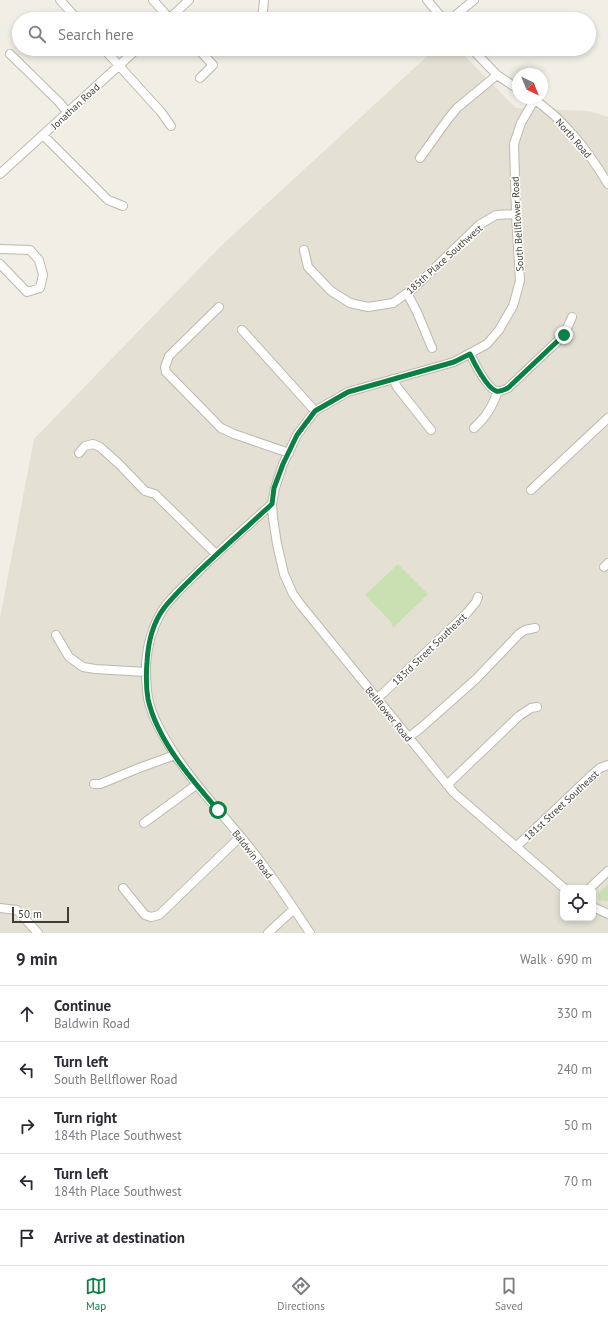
<!DOCTYPE html>
<html lang="en">
<head>
<meta charset="utf-8">
<style>
	:root { --surface:#fff; --page:#f7f7f7; --text:#2b2b33; --muted:#7c7c81; --line:#e1e1e2; --accent:#0b8043 }
	body { margin:0; font-family:"PT Sans",sans-serif; background:var(--page); color:var(--text) }
	.controls { position:absolute; right:12px; bottom:12px; display:grid; overflow:hidden; border-radius:8px; box-shadow:0 2px 6px #0003 }
	.controls button { width:36px; height:36px; display:grid; place-items:center; padding:0; border:0; border-bottom:1px solid var(--line); background:var(--surface); color:var(--text); font:20px sans-serif }
	.compass { position:absolute; left:512px; top:68px; width:36px; height:36px; border-radius:50%; background:var(--surface); box-shadow:0 2px 6px #0003; rotate:137deg }
	.scale { position:absolute; left:12px; bottom:10px; width:57px; box-sizing:border-box; padding-left:4px; border:2px solid #423e35; border-top:0; font-size:11px; line-height:14px; white-space:nowrap; color:#423e35; -webkit-text-stroke:3px #fff; paint-order:stroke }
	.stop { position:absolute; width:12px; height:12px; margin:-9px; border:3px solid #0b8043; border-radius:50%; background:#fff }
	.stop.end { background:#0b8043; border-color:#fff; box-shadow:0 1px 4px #0008 }
	.list { margin:0; padding:0; list-style:none }
	h2 { display:flex; justify-content:space-between; align-items:center; height:52px; margin:0; padding:0 16px; font-size:17px }
	h2 small { font-size:13px; font-weight:400; color:var(--muted) }
	.list li { display:grid; grid-template-columns:26px 1fr auto; gap:12px; align-items:center; box-sizing:border-box; height:56px; padding:0 16px; border-top:1px solid var(--line) }
	.list b { display:block; font-size:15px; white-space:nowrap }
	.list p { margin:0; font-size:13px; white-space:nowrap; color:var(--muted) }
	.list em { font-size:13px; font-style:normal; color:var(--muted) }
	.icon { flex:none; width:22px; height:22px; fill:none; stroke:currentColor; stroke-width:2; stroke-linecap:round; stroke-linejoin:round }
	.map { position:relative; flex:none; width:608px; height:933px; overflow:hidden }
	.search { position:absolute; background:var(--surface); box-shadow:0 2px 6px #0003; left:12px; right:12px; top:12px; height:44px; display:flex; align-items:center; gap:10px; box-sizing:border-box; padding:0 14px; border-radius:22px; color:var(--muted); font-size:15px }
	.sheet { height:332px; background:var(--surface) }
	nav { display:flex; justify-content:space-around; align-items:center; box-sizing:border-box; height:56px; border-top:1px solid var(--line); background:var(--surface); font-size:11px; color:var(--muted) }
	nav a { display:grid; justify-items:center; gap:2px }
	nav .on { color:var(--accent) }
	.map>svg:first-child { display:block }
	.residential { fill:#e4e0d4; fill-rule:evenodd }
	.green { fill:#c8e0b2 }
	.lines { fill:none; stroke-linecap:round; stroke-linejoin:round }
	.minor-casing { stroke:#bdb9ac; stroke-width:10 }
	.minor { stroke:#fff; stroke-width:8 }
	.route { stroke:#0b8043; stroke-width:5 }
	.labels { text-anchor:middle; stroke-width:3; stroke-linejoin:round; paint-order:stroke }
	.street-label { font-size:10px; fill:#423e35; stroke:#fff }
</style>
</head>
<body>
<div class="map">
<svg width="608" height="933" viewBox="0 0 608 933">
	<rect width="100%" height="100%" fill="#f0eee5"/>
	<path class="residential" d="M435,49H458L516,108L589,111L608,117V933H0V618L34,439L221,246ZM563,888H593V918H563Z"/>
	<path class="green" d="M398,564L428,594L393,628L391,622L365,595Z
		M608,884V901L599,900L598,894Z"/>
	<g class="lines">
		<defs>
			<path id="minor" d="M60,0L77,19
				M153,0L170,19
				M427,0L443,19
				M169,19L189,0
				M260,19L263,11L264,0
				M451,19L474,0
				M104,49L161,112L171,126
				M198,49L213,65L200,78
				M472,49L497,75L518,89
				M10,54L59,102L68,113
				M532,98C565,120 588,151 608,184
				M535,99L521,123L514,144L516,214L520,281L513,306L499,330L487,344L454,362L348,392L315,411L297,435L283,464L275,488L272,504L273,518L277,544L284,574L293,594L300,604L454,793L564,888
				M43,135L108,200L123,206
				M420,158L448,119L457,108L497,75
				M0,174L137,49
				M0,249L30,250L39,260L43,275L40,288L27,292L0,264
				M304,250L308,267L331,291L350,303L368,307L393,303L414,288L479,225L496,215L516,214
				M407,293L417,312L432,348
				M219,307L169,356L165,367L166,372L221,428L234,434L289,453
				M242,330L315,411
				M470,354C474,362 487,388 496,391C500,392 504,390 508,388L564,335L572,317
				M393,379L397,387L431,430
				M474,428C487,416 492,407 498,391
				M79,453L85,446L93,444L100,447L119,464L145,491L155,494L216,554
				M531,490L608,418
				M272,504C247,526 221,549 197,573C185,585 171,597 162,611C152,628 147,645 146,665C146,676 146,687 148,698C152,717 162,734 172,750C197,790 232,823 260,861C278,884 294,909 310,933
				M604,567L608,563
				M56,635L69,657L83,667L95,669L146,672
				M377,699L467,613L476,602L478,597
				M408,738L422,727L476,679L519,634L525,630L535,628
				M94,784H100L139,768L175,755
				M447,785L519,716L531,708L537,707
				M144,823L196,785
				M516,847L593,774L600,768L608,765
				M123,888L145,915L151,917L159,915L240,837
				M590,888L608,871
				M593,907L608,914
				M0,908L17,910L38,933
				M268,933L294,909"/>
		</defs>
		<use href="#minor" class="minor-casing"/>
		<use href="#minor" class="minor"/>
	</g>
	<g class="lines">
		<path class="route" d="M218,810C191,779 157,740 148,699C146,687 146,675 147,662C148,643 152,624 164,608C174,595 187,583 199,571C223,548 248,526 272,504L274,488L283,464L297,435L315,411L348,392L454,362L470,354C474,363 487,388 496,391C500,392 504,390 508,388L564,335"/>
	</g>
	<g class="labels">
		<g class="street-label">
			<text transform="translate(75 106) rotate(-43)" y="4">Jonathan Road</text>
			<text transform="translate(574 138) rotate(49)" y="4">North Road</text>
			<text transform="translate(517 224) rotate(-93)" y="4">South Bellflower Road</text>
			<text transform="translate(444 259) rotate(-42)" y="4">185th Place Southwest</text>
			<text transform="translate(429 649) rotate(-44)" y="4">183rd Street Southeast</text>
			<text transform="translate(389 714) rotate(51)" y="4">Bellflower Road</text>
			<text transform="translate(561 805) rotate(-43)" y="4">181st Street Southeast</text>
			<text transform="translate(253 854) rotate(52)" y="4">Baldwin Road</text>
		</g>
	</g>
</svg>
<div class="controls">
<button><svg class="icon" aria-label="locate" viewBox="0 0 24 24"><circle cx="12" cy="12" r="6"/><path d="M12 2v4M12 18v4M2 12h4M18 12h4"/></svg></button>
</div>
<svg class="compass" viewBox="-18 -18 36 36"><path d="M0-13l5 13h-10z" fill="#e53935"/><path d="M0 13l5-13h-10z" fill="#7c7c81"/></svg>
<div class="scale">50 m</div>
<div class="stop" style="left:218px;top:810px"></div>
<div class="stop end" style="left:564px;top:335px"></div>
<div class="search"><svg class="icon" aria-label="search" viewBox="0 0 24 24"><circle cx="10" cy="10" r="6"/><path d="M15 15l6 6"/></svg>Search here</div>
</div>
<section class="sheet">
<h2>9 min<small>Walk · 690 m</small></h2>
<ul class="list">
<li><svg class="icon" aria-label="ahead" viewBox="0 0 24 24"><path d="M12 20V5M6 11l6-6 6 6"/></svg><div><b>Continue</b><p>Baldwin Road</p></div><em>330 m</em></li>
<li><svg class="icon" aria-label="left" viewBox="0 0 24 24"><path d="M17 20v-9H6M10 6l-5 5 5 5"/></svg><div><b>Turn left</b><p>South Bellflower Road</p></div><em>240 m</em></li>
<li><svg class="icon" aria-label="right" viewBox="0 0 24 24"><path d="M7 20v-9h11M14 6l5 5-5 5"/></svg><div><b>Turn right</b><p>184th Place Southwest</p></div><em>50 m</em></li>
<li><svg class="icon" aria-label="left" viewBox="0 0 24 24"><path d="M17 20v-9H6M10 6l-5 5 5 5"/></svg><div><b>Turn left</b><p>184th Place Southwest</p></div><em>70 m</em></li>
<li><svg class="icon" aria-label="arrive" viewBox="0 0 24 24"><path d="M6 21V4h12l-3 4 3 4H6"/></svg><div><b>Arrive at destination</b></div></li>
</ul>
</section>
<nav>
<a class="on"><svg class="icon" aria-label="map" viewBox="0 0 24 24"><path d="M3 6l6-2 6 2 6-2v14l-6 2-6-2-6 2zM9 4v14M15 6v14"/></svg>Map</a>
<a><svg class="icon" aria-label="directions" viewBox="0 0 24 24"><path d="M12 3l9 9-9 9-9-9zM9 14v-3h6M13 9l2 2-2 2"/></svg>Directions</a>
<a><svg class="icon" aria-label="saved" viewBox="0 0 24 24"><path d="M7 4h10v16l-5-4-5 4z"/></svg>Saved</a>
</nav>
</body>
</html>
